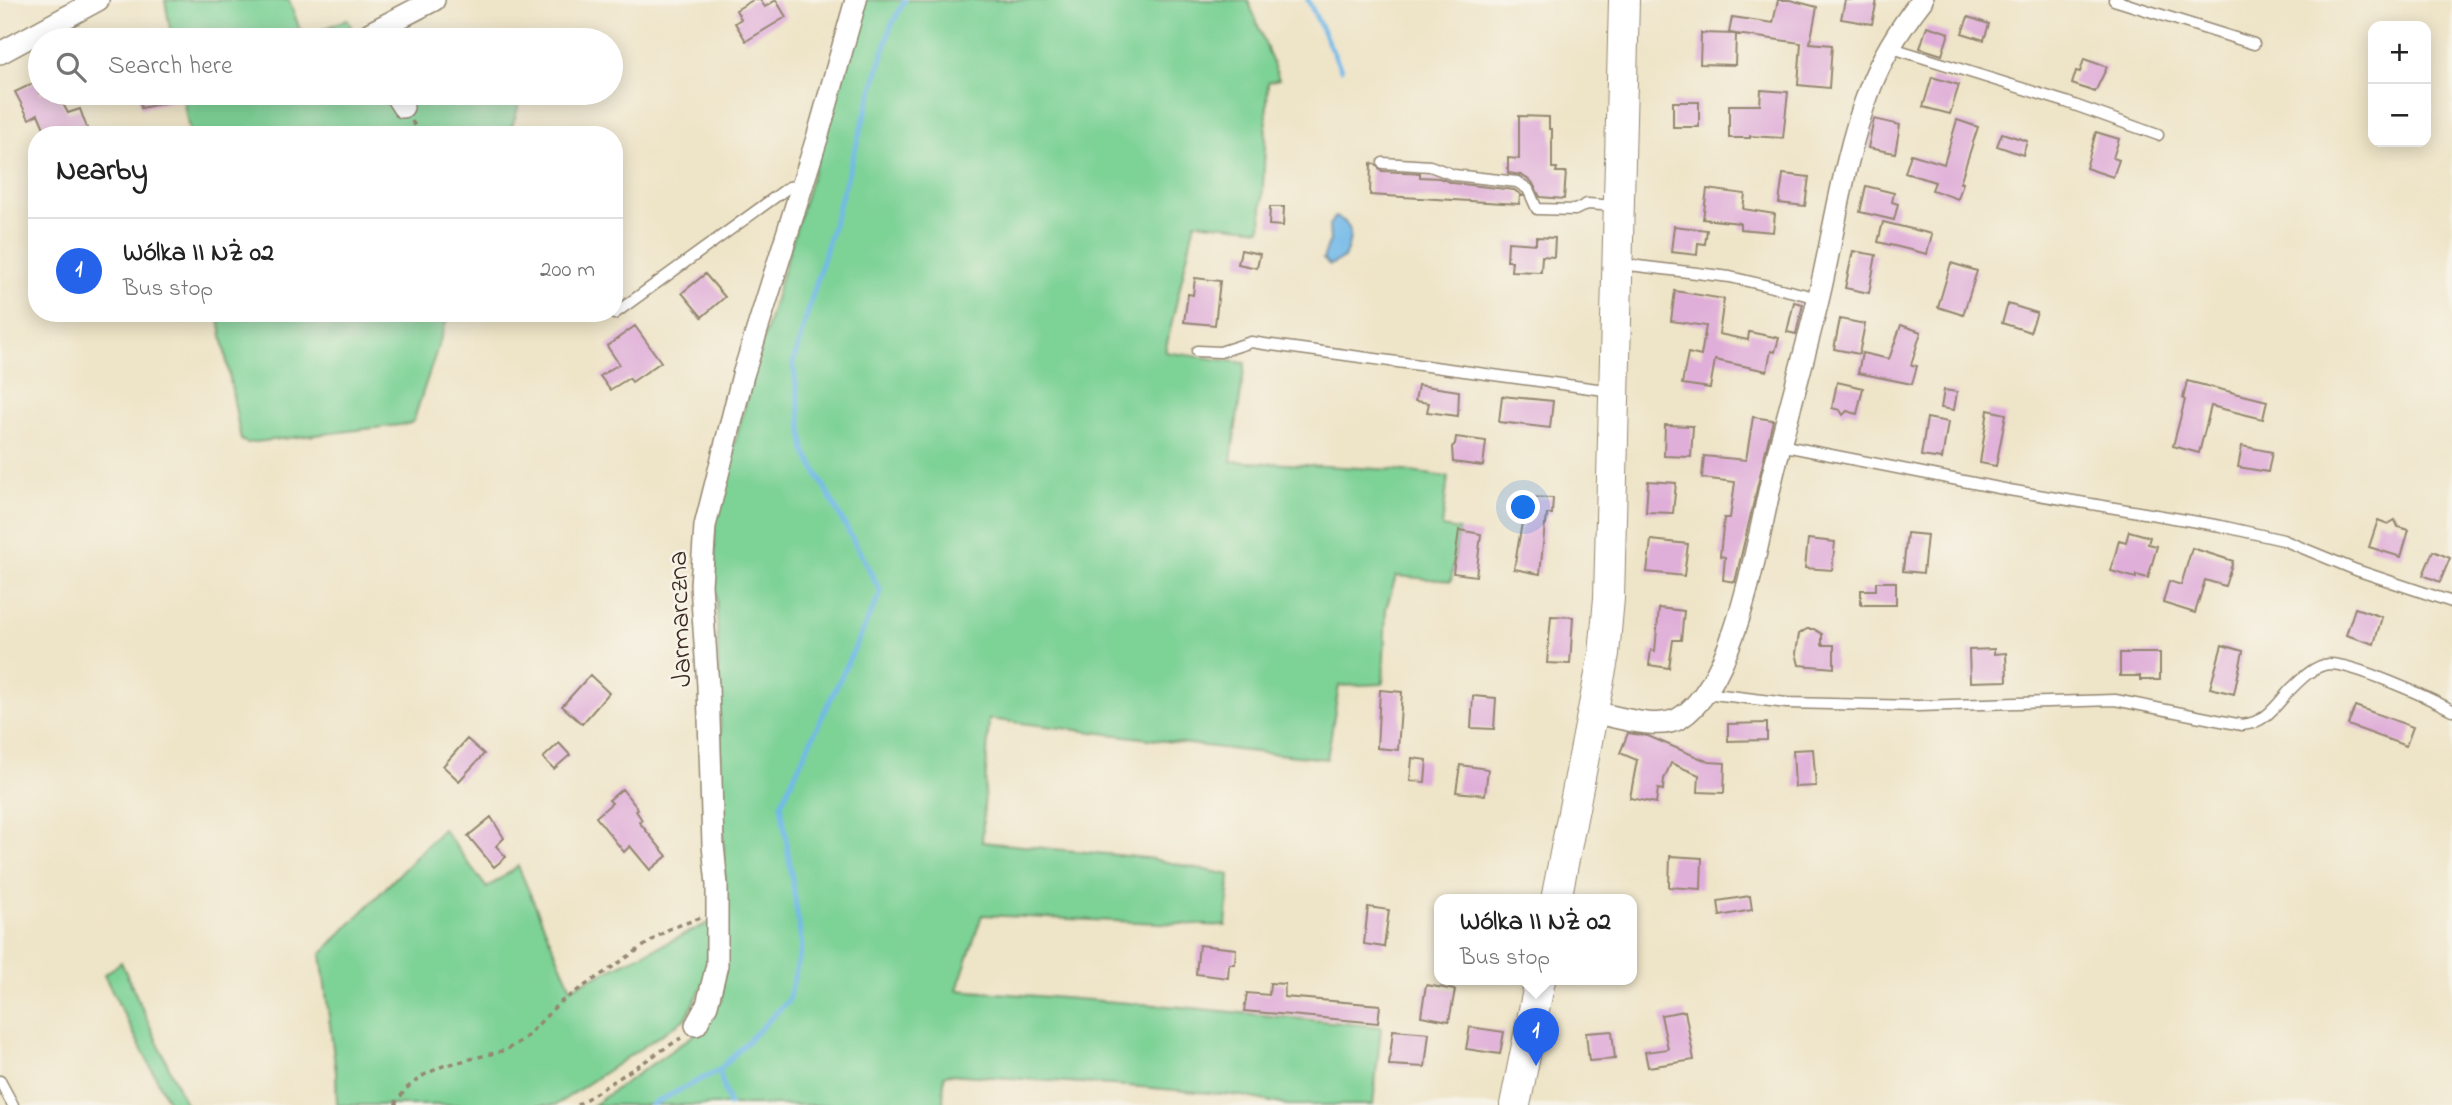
<!DOCTYPE html>
<html lang="en">
<head>
<meta charset="utf-8">
<style>
	:root { --surface:#fff; --page:#f2f2f2; --text:#222; --muted:#767676; --line:#e0e0e0; --accent:#2563eb }
	body { margin:0; font-family:"Indie Flower",sans-serif; background:var(--page); color:var(--text) }
	.controls { position:absolute; right:21px; top:21px; display:grid; overflow:hidden; border-radius:14px; box-shadow:0 4px 18px #0003 }
	.controls button { width:63px; height:63px; display:grid; place-items:center; padding:0; border:0; border-bottom:2px solid var(--line); background:var(--surface); color:var(--text); font:35px sans-serif }
	.you { position:absolute; left:1524px; top:508px; width:24px; height:24px; margin:-18px; border:5px solid #fff; border-radius:50%; background:#1a73e8; box-shadow:0 0 0 10px #1a73e833 }
	.badge { display:grid; place-items:center; width:46px; height:46px; border-radius:50%; background:var(--accent); color:#fff; font-size:23px; font-weight:700 }
	.pin { position:absolute; translate:-50% -58px; filter:drop-shadow(0 2px 4px #0008) }
	.pin::after { content:''; position:absolute; top:37px; width:24px; height:21px; background:inherit; clip-path:polygon(0 0,100% 0,50% 100%) }
	.popup { position:absolute; left:1434px; top:894px; width:203px; height:91px; box-sizing:border-box; display:grid; place-content:center; border-radius:14px; background:var(--surface); filter:drop-shadow(0 2px 5px #0005); font-size:23px; white-space:nowrap; color:var(--muted) }
	.popup b { font-size:26px; color:var(--text) }
	.popup::after { content:''; position:absolute; left:50%; top:100%; margin-left:-14px; border:14px solid transparent; border-top-color:var(--surface) }
	.list { margin:0; padding:0; list-style:none }
	h2 { display:flex; justify-content:space-between; align-items:center; height:91px; margin:0; padding:0 28px; font-size:30px }
	h2 small { font-size:23px; font-weight:400; color:var(--muted) }
	.list li { display:grid; grid-template-columns:46px 1fr auto; gap:21px; align-items:center; box-sizing:border-box; height:105px; padding:0 28px; border-top:2px solid var(--line) }
	.list b { display:block; font-size:26px; white-space:nowrap }
	.list p { margin:0; font-size:23px; white-space:nowrap; color:var(--muted) }
	.list em { font-size:23px; font-style:normal; color:var(--muted) }
	.icon { flex:none; width:38px; height:38px; fill:none; stroke:currentColor; stroke-width:2; stroke-linecap:round; stroke-linejoin:round }
	.map { position:relative; flex:none; width:2452px; height:1105px; overflow:hidden }
	.search { position:absolute; background:var(--surface); box-shadow:0 4px 18px #0003; left:28px; top:28px; width:595px; height:77px; display:flex; align-items:center; gap:18px; box-sizing:border-box; padding:0 24px; border-radius:38px; color:var(--muted); font-size:26px }
	.panel { position:absolute; background:var(--surface); box-shadow:0 4px 18px #0003; left:28px; top:126px; width:595px; height:196px; border-radius:28px }
	.map>svg:first-child { display:block }
	.green { fill:#7dd296; stroke:#5c7e5a; stroke-width:2 }
	.water { fill:#72b9e9; stroke:#567284; stroke-width:2 }
	.lines { fill:none; stroke-linecap:round; stroke-linejoin:round }
	.stream { stroke:#72b9e9; stroke-width:5 }
	.building { fill:#e0afd9 }
	.lane-casing { stroke:#948772; stroke-width:13 }
	.street-casing { stroke:#948772; stroke-width:24 }
	.secondary-casing { stroke:#948772; stroke-width:32 }
	.path { stroke:#948772; stroke-width:3.5; stroke-dasharray:5 5; stroke-linecap:butt }
	.lane { stroke:#fff; stroke-width:10 }
	.street { stroke:#fff; stroke-width:21 }
	.secondary { stroke:#fff; stroke-width:30 }
	.labels { text-anchor:middle; stroke-width:5; stroke-linejoin:round; paint-order:stroke }
	.street-label { font-size:28px; fill:#3b2a1e; stroke:#f7f3e8 }
</style>
</head>
<body>
<div class="map">
<svg width="2452" height="1105" viewBox="0 0 2452 1105">
	<rect width="100%" height="100%" fill="#f7f3e8"/>
	<filter id="ink" filterUnits="userSpaceOnUse"><feTurbulence type="fractalNoise" baseFrequency=".0143" numOctaves="2"/><feDisplacementMap in="SourceGraphic" scale="14" xChannelSelector="R" yChannelSelector="G"/><feConvolveMatrix kernelMatrix="1 2 1 2 8 2 1 2 1" color-interpolation-filters="sRGB"/></filter>
	<filter id="wash" filterUnits="userSpaceOnUse"><feTurbulence type="fractalNoise" baseFrequency=".00686" numOctaves="4" result="noise"/><feDisplacementMap in="SourceGraphic" scale="28" xChannelSelector="R" yChannelSelector="G"/><feGaussianBlur stdDeviation="1.57" result="paint"/><feColorMatrix in="noise" values="0 0 0 0 0 0 0 0 0 0 0 0 0 0 0 0 0 1.4 0 .05"/><feComposite in="paint" operator="in"/></filter>
	<g filter="url(#wash)">
		<rect width="100%" height="100%" fill="#eee4c7"/>
		<path class="green" d="M165,0H289L303,38L347,19L354,32L348,35L351,40H172Z
			M865,0H1248L1279,79L1268,82L1261,229L1195,222L1165,352L1245,363L1231,461L1396,470L1448,477L1442,527L1459,530L1451,581L1396,576L1386,609L1383,684L1339,686L1327,759L1245,751L989,719L982,842L1147,858L1230,875L1226,926L982,915L957,990L1182,1007L1381,1027L1373,1105H1287L1242,1096L1141,1087L948,1074L944,1076L943,1105H593L694,1035L722,1000L725,890L714,516L778,288Z
			M182,93H385L403,107L429,93H523L509,135H190Z
			M218,313H449L413,422L408,424L247,443L241,440Z
			M443,829L487,888L518,866L571,988L711,922L705,981L686,1018L556,1105H337L336,1072L321,954Z
			M121,962L186,1105H170L104,975Z"/>
		<path class="water" d="M1335,217C1356,223 1351,241 1344,258L1330,265L1323,259L1330,240L1329,225Z"/>
		<g class="lines">
			<path class="stream" d="M1308,0L1341,69
				M651,1105L719,1070
				M729,1105L719,1070L788,1001L802,947L781,804L881,592L805,451L793,363L891,26L905,0"/>
		</g>
		<g id="blocks">
			<path class="building" d="M753,0H760L765,7L776,0L786,17L746,41L735,23L741,19L736,10Z
				M1778,0H1790L1817,7L1810,43L1832,45L1829,88L1798,85L1801,43L1729,33L1732,17L1773,23Z
				M1845,0H1877L1872,24L1841,19Z
				M1968,17L1989,24L1984,40L1962,33Z
				M1927,26L1949,33L1942,55L1920,48Z
				M1701,33L1736,34L1735,65L1700,64Z
				M2084,59L2107,67L2095,92L2072,84L2076,71L2080,72Z
				M1932,77L1959,85L1950,114L1923,107Z
				M40,80V93H57L68,113L80,109L88,131L81,135H47L38,114L29,119L15,92Z
				M1761,90L1788,92L1783,138L1750,136V138H1729V105H1760Z
				M138,93H182L183,99L141,108Z
				M1673,102H1699V127H1673Z
				M1519,116L1549,117V129H1552V168H1557L1556,172H1566L1564,199L1540,197L1532,182L1521,175L1508,173V158L1519,159Z
				M1874,119L1900,125L1895,153L1868,148Z
				M1957,120L1978,127L1960,183H1963L1958,199L1932,190L1935,182L1905,173L1911,154L1944,164Z
				M2096,132L2119,139L2113,158L2119,160L2113,177L2086,168Z
				M2002,133L2027,141L2023,155L1997,146Z
				M1371,163L1375,164L1382,171L1420,173V177L1439,178L1453,183L1514,190L1523,196H1520L1519,204L1370,195Z
				M1783,174L1809,177L1805,206L1779,203Z
				M1866,186L1894,193L1892,202L1898,204L1894,220L1860,212Z
				M1707,189L1745,194L1743,209L1775,214L1773,232L1740,229V223L1703,219Z
				M1270,207H1284L1283,226L1269,225Z
				M1883,222L1932,234L1927,254L1878,242Z
				M1674,226L1707,230L1705,244L1698,243L1697,255L1671,252Z
				M1536,237L1555,238L1554,257L1542,256L1541,272L1511,271L1512,261H1507L1508,242L1536,244Z
				M1241,250L1260,254L1257,268L1238,264Z
				M1853,251L1876,255L1869,293L1845,288Z
				M1951,263L1977,271L1963,315L1938,307Z
				M705,274L725,297L702,317L682,293Z
				M1195,278L1220,281L1215,325L1184,322L1188,294L1193,295Z
				M1675,291L1724,299L1719,334L1748,340L1749,332L1779,338L1775,352L1771,351L1767,371L1715,360L1710,388L1682,384L1688,353L1701,356L1706,326L1671,321Z
				M1794,302L1803,304L1796,334L1787,332Z
				M2008,304L2037,313L2030,332L2002,323Z
				M1840,319L1865,324L1859,354L1834,349Z
				M1901,325L1921,332L1911,365L1917,366L1912,384L1858,373L1862,353L1889,359Z
				M635,326L661,362L632,382L629,378L610,390L600,376L619,364L607,346Z
				M2187,381L2267,401L2263,419L2211,406L2199,453L2173,446L2185,400L2183,399Z
				M1837,382L1863,388L1857,414L1847,411L1843,415L1840,410L1832,408Z
				M1418,385L1459,391L1458,416L1427,412L1429,403L1415,401Z
				M1944,390L1957,392L1954,410L1941,408Z
				M1502,396L1553,401L1550,428L1499,422Z
				M1988,410L2006,414L1996,466L1980,463Z
				M1753,417L1773,420L1735,582L1723,580L1725,557L1720,556L1724,518H1730L1735,482L1702,478L1704,456L1746,460Z
				M1927,418L1948,422L1942,459L1921,456Z
				M1665,425L1693,426L1691,457L1664,456Z
				M1456,437L1486,441L1483,466L1453,462L1452,447L1455,444Z
				M2242,446L2272,452L2268,472L2238,467Z
				M1648,481L1676,483L1673,513L1646,512Z
				M1522,497L1553,498L1552,514H1547L1546,524H1545L1540,574L1514,569L1522,523H1520Z
				M2378,520L2388,524L2395,520L2398,527L2409,530L2401,557L2369,547Z
				M1459,530L1481,534L1476,576L1453,573Z
				M2129,531L2150,537L2148,544L2157,546L2148,578L2136,575V578L2111,571L2119,540L2126,542Z
				M1907,533L1927,535L1923,573L1903,571Z
				M1808,539L1835,542L1832,570L1805,568Z
				M1651,540L1688,544L1684,576L1647,572Z
				M2192,548L2233,561L2225,586L2205,580L2195,613L2163,603L2169,581L2181,585Z
				M2433,551L2450,558L2440,582L2423,575Z
				M1876,582H1896V605H1861V590H1876Z
				M1659,608L1684,611L1681,640H1673L1669,668L1649,665L1651,650L1655,651Z
				M2355,608L2382,617L2374,644L2346,635Z
				M1551,616L1573,617L1570,664L1547,663Z
				M1807,629H1814L1822,634V645H1834V668L1799,665L1796,653L1799,634Z
				M2222,645L2243,651L2234,694L2210,688Z
				M1994,649V654L2006,653L2007,681L1970,682L1969,650Z
				M2120,653H2160V680H2140V676H2120Z
				M590,675L609,693L582,724L562,706Z
				M1380,690L1402,692L1398,750L1377,748Z
				M1473,696L1496,698L1494,729L1471,728Z
				M2355,706L2413,727L2406,746L2348,725Z
				M1767,723V740L1728,741V724Z
				M1628,733L1648,736L1709,762L1725,763L1724,793L1698,792L1699,775L1671,763L1664,779L1663,790L1658,789L1656,803L1630,798L1637,760L1620,753Z
				M467,739L484,754L459,781L443,766Z
				M559,743L570,755L554,769L543,758Z
				M1813,749L1816,786L1795,787L1793,750Z
				M1412,758L1427,760L1425,782L1410,781Z
				M1460,765L1488,769L1485,795L1456,792Z
				M622,789L638,809L636,811L642,820L639,822L667,856L650,870L630,846L624,852L596,817L612,803L609,800Z
				M491,817L504,838L496,846L506,857L494,867L468,836Z
				M1670,856L1702,858L1701,889L1669,887Z
				M1750,896L1752,910L1720,916L1718,901Z
				M1368,907L1389,910L1384,947L1364,944Z
				M1199,945L1236,949L1235,964H1229L1228,978L1196,974Z
				M1270,983L1285,984L1284,997L1380,1005L1378,1023L1244,1011L1247,993L1269,995Z
				M1426,985L1455,990L1449,1021L1421,1016Z
				M1685,1011L1694,1060L1648,1067L1645,1052L1668,1049L1661,1015Z
				M1470,1027L1504,1032L1500,1054L1466,1049Z
				M1393,1030L1429,1033L1425,1067L1389,1065Z
				M1612,1031L1615,1059L1589,1061L1586,1033Z"/>
		</g>
	</g>
	<g filter="url(#ink)">
		<use href="#blocks" fill-opacity="0" stroke="#948772" stroke-width="2"/>
		<g class="lines">
			<defs>
				<path id="lane" d="M2114,0L2254,44
					M1889,47L2066,102L2158,135
					M1383,163L1430,166L1454,175L1517,182L1528,189L1537,209L1575,210L1587,204L1617,206
					M1621,264L1730,277L1819,298
					M614,314L789,187L796,186L801,188
					M1197,351L1220,352L1251,342L1264,344L1612,391
					M1780,445L2009,490L2221,526L2283,540L2356,570L2452,602
					M1705,693L1787,703L1918,706L2115,700L2242,725C2265,723 2275,707 2289,691C2299,681 2314,665 2329,664C2355,664 2427,697 2452,710
					M0,1081L13,1105"/>
				<path id="street" d="M368,40L370,33L434,0
					M0,53L98,0
					M394,93L403,107
					M1593,712C1617,717 1659,731 1680,718C1738,682 1758,534 1774,470C1788,412 1805,355 1819,296C1835,228 1844,157 1869,91C1881,58 1900,28 1922,0
					M696,1025L707,1005L717,965V885L713,845L708,686L701,585L705,526L743,375L818,135L856,0"/>
				<path id="secondary" d="M1556,900L1604,654L1609,598L1624,0
					M1515,1105L1540,980"/>
			</defs>
			<use href="#lane" class="lane-casing"/>
			<use href="#street" class="street-casing"/>
			<use href="#secondary" class="secondary-casing"/>
			<path class="path" d="M412,121L420,135
				M396,1105V1102L407,1088L424,1075L443,1066L506,1050L524,1039L559,1003L669,929L700,918
				M577,1105L681,1038"/>
			<use href="#lane" class="lane"/>
			<use href="#street" class="street"/>
			<use href="#secondary" class="secondary"/>
		</g>
	</g>
	<g class="labels">
		<g class="street-label">
			<text transform="translate(678 619) rotate(-92)" y="10">Jarmarczna</text>
		</g>
	</g>
</svg>
<div class="controls">
<button>+</button>
<button>−</button>
</div>
<div class="you"></div>
<div class="pin badge" style="left:1536px;top:1066px">1</div>
<div class="popup"><b>Wólka II NŻ 02</b>Bus stop</div>
<div class="search"><svg class="icon" aria-label="search" viewBox="0 0 24 24"><circle cx="10" cy="10" r="6"/><path d="M15 15l6 6"/></svg>Search here</div>
<section class="panel">
<h2>Nearby<small></small></h2>
<ul class="list">
<li><span class="badge">1</span><div><b>Wólka II NŻ 02</b><p>Bus stop</p></div><em>200 m</em></li>
</ul>
</section>
</div>
</body>
</html>
